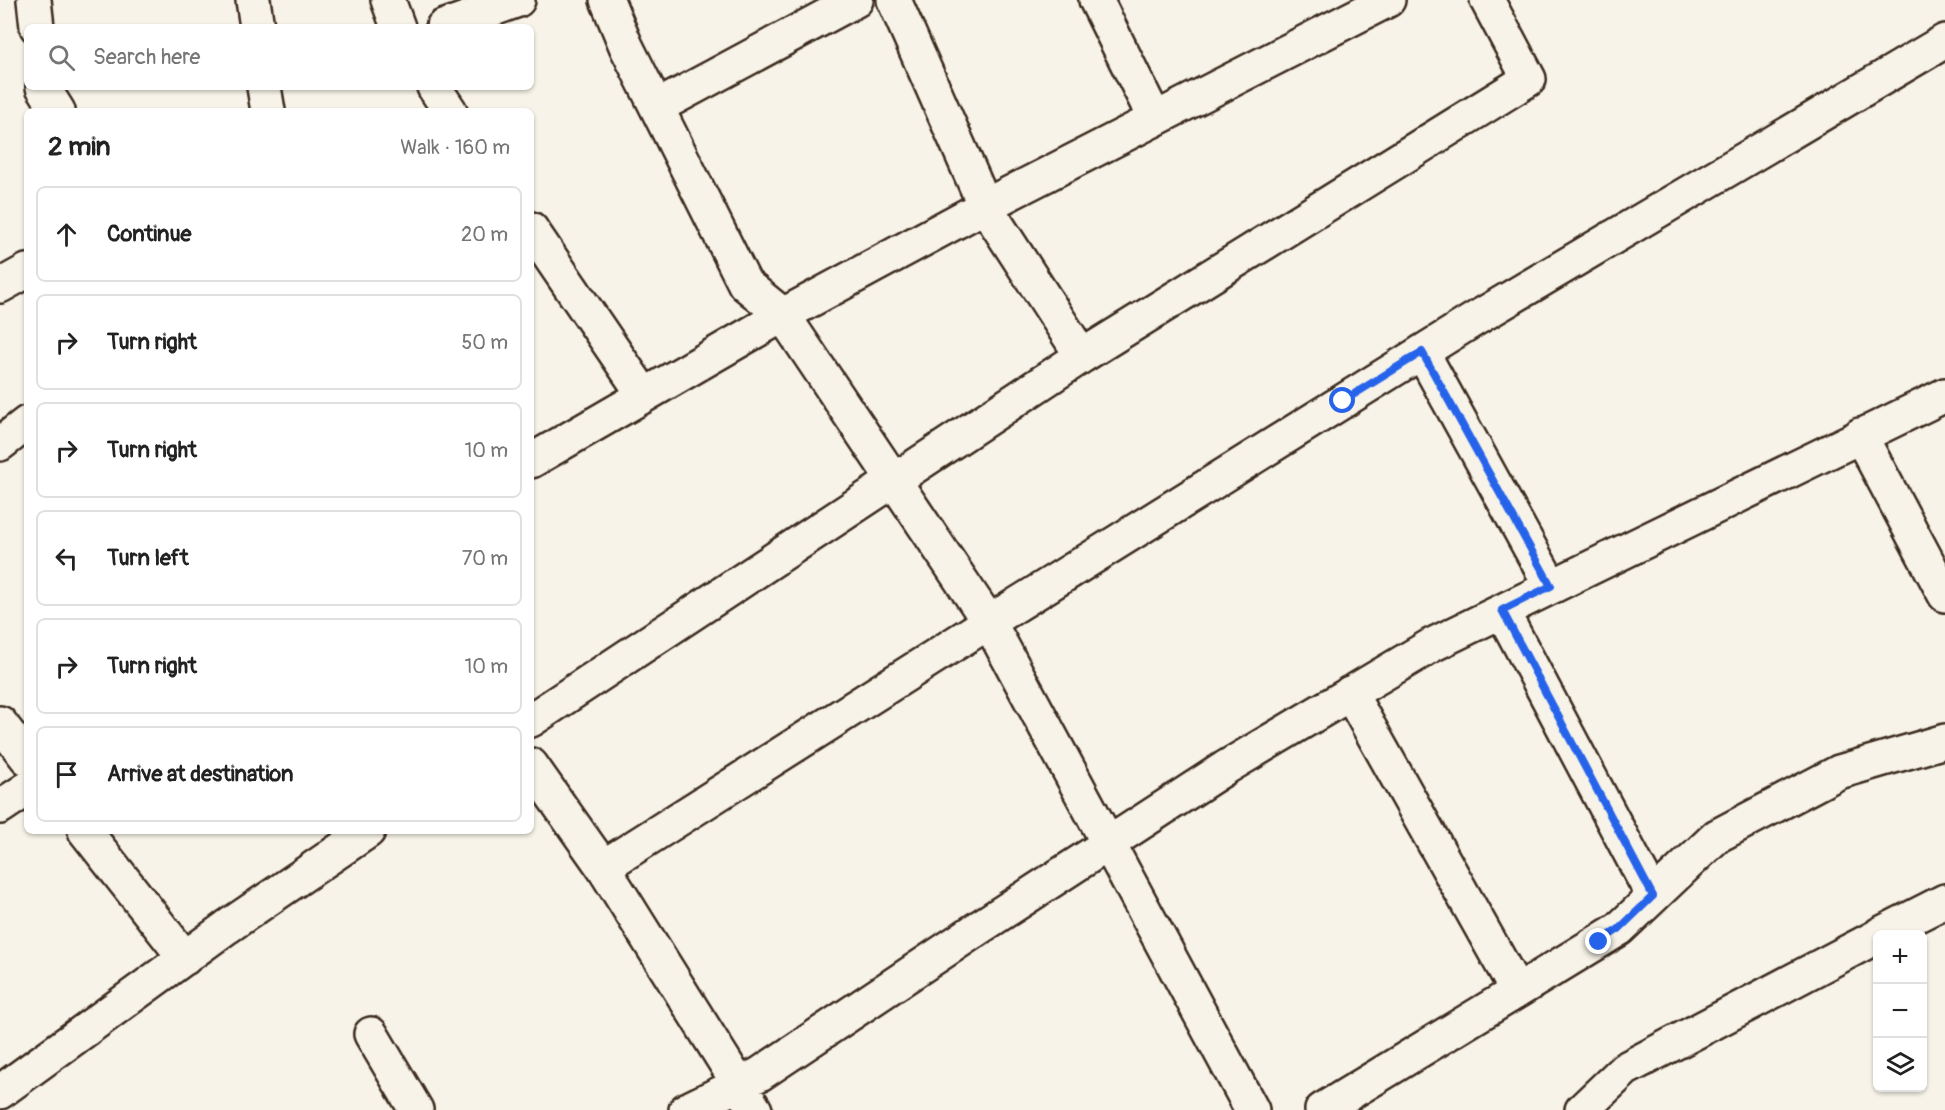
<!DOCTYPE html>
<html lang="en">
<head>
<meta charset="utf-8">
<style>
	:root { --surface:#fff; --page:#f6f6f6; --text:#222; --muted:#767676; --line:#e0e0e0 }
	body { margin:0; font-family:Pangolin,sans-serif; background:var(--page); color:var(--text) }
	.controls { position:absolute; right:18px; bottom:18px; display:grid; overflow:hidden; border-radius:9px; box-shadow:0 2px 4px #0004 }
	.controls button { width:54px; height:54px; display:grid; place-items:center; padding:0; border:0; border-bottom:2px solid var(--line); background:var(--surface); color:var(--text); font:30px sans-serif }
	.stop { position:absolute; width:18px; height:18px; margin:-14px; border:4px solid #2563eb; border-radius:50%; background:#fff }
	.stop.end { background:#2563eb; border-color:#fff; box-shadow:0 2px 6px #0008 }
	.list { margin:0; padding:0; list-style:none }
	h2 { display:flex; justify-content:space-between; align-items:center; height:78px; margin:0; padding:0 24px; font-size:26px }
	h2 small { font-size:20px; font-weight:400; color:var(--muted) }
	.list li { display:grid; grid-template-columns:39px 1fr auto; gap:18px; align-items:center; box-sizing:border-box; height:96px; margin:0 12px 12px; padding:0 12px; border:2px solid var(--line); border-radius:9px }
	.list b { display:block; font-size:22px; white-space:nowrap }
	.list em { font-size:20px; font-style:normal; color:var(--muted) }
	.icon { flex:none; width:33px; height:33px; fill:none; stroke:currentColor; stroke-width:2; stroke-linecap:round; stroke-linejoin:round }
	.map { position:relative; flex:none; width:1945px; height:1110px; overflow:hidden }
	.search { position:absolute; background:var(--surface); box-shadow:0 2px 4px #0004; left:24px; top:24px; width:510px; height:66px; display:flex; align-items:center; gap:15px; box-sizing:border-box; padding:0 21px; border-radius:9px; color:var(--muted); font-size:22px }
	.panel { position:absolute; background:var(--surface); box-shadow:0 2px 4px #0004; left:24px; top:108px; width:510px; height:726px; border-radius:9px }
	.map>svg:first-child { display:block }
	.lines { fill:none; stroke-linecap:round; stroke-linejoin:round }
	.minor-casing { stroke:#3b2a1e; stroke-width:38 }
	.minor { stroke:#f7f3e8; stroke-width:33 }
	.route { stroke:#2563eb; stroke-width:8 }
</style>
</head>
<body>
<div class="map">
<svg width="1945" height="1110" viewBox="0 0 1945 1110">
	<rect width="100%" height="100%" fill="#f7f3e8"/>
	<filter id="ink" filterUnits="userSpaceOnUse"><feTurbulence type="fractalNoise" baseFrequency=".0167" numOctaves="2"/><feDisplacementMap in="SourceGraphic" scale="12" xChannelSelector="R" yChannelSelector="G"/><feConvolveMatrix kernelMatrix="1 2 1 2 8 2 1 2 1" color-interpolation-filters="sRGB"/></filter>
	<g filter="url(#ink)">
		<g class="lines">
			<defs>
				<path id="minor" d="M34,0L37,27
					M253,0L257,27
					M388,0L398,27
					M607,0L626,46L745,284L783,315L989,622L1252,1110
					M894,0L985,206L1082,356
					M1096,0L1155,119
					M443,27L518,0
					M43,87L58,111
					M264,87L268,111
					M434,87L450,111
					M657,107L856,0
					M531,229L644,395
					M0,286L27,271
					M1422,352L1551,586
					M1860,435L1945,595
					M0,444L27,423
					M531,461L783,315L985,206L1388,0
					M1502,611L1653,896
					M1350,693L1517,991
					M531,720L1082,356L1529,79L1487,0
					M0,723L27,758
					M531,765L603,867L755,1110
					M0,807L27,789
					M85,831L185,958
					M603,867L989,622L1475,319L1945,41
					M1880,934L1945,901
					M371,1034L416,1110
					M0,1092L227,927L368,831
					M686,1110L760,1074L977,929L1225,768L1432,645L1945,395
					M1322,1110L1619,929L1717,836L1839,772L1945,741
					M1582,1110L1625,1069L1878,936"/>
			</defs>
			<use href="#minor" class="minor-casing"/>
			<use href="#minor" class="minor"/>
		</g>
	</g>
	<g class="lines" filter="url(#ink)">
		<path class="route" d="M1343,401L1422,352L1551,586L1502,610L1653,896L1619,929L1599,942"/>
	</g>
</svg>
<div class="controls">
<button>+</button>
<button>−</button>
<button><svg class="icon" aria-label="layers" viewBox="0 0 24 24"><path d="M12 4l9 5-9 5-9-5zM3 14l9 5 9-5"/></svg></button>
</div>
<div class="stop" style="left:1343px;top:401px"></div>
<div class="stop end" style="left:1599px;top:942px"></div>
<div class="search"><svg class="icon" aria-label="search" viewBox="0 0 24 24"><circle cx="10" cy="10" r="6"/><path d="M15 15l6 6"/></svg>Search here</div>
<section class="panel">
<h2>2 min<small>Walk · 160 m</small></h2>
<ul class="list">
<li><svg class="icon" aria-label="ahead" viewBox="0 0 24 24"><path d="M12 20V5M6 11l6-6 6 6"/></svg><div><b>Continue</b></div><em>20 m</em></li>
<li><svg class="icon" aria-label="right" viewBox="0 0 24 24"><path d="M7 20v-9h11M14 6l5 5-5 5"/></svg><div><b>Turn right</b></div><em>50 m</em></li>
<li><svg class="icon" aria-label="right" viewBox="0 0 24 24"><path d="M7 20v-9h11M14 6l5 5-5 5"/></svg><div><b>Turn right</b></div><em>10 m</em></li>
<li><svg class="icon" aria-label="left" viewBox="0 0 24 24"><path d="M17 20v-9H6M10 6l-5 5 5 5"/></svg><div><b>Turn left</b></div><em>70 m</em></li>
<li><svg class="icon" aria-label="right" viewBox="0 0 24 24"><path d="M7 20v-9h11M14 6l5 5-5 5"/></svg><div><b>Turn right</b></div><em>10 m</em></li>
<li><svg class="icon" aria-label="arrive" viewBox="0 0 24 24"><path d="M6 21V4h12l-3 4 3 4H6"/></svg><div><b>Arrive at destination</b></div></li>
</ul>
</section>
</div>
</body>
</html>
